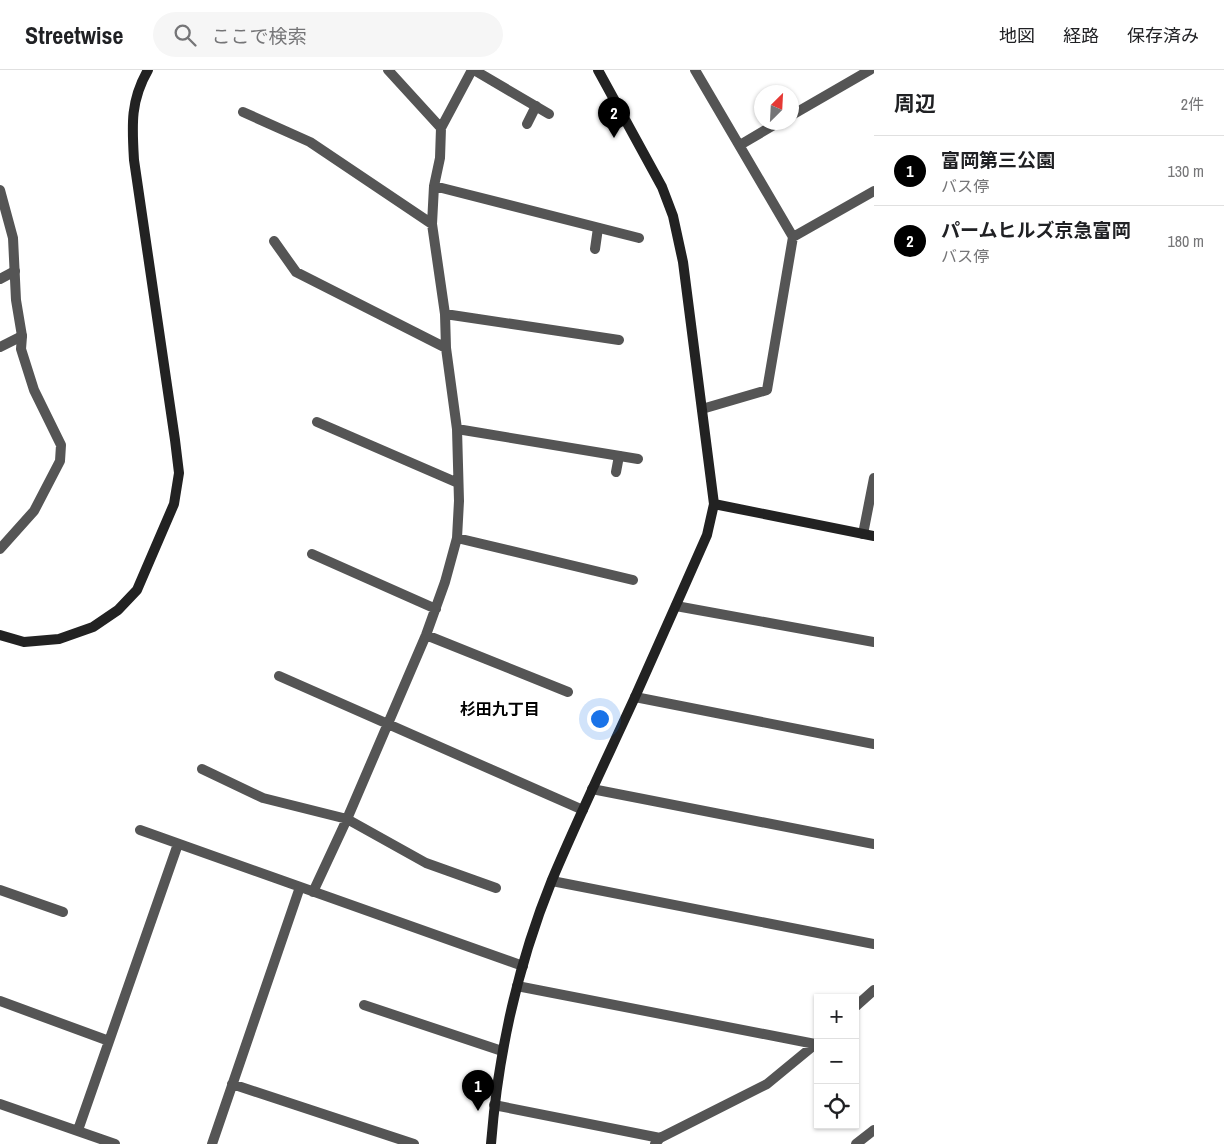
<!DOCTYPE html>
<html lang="ja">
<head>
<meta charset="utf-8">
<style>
	:root { --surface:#fff; --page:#f6f6f6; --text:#202124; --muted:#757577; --line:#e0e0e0; --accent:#000 }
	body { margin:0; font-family:"Archivo Narrow","Noto Sans JP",sans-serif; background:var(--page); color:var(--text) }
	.controls { position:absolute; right:15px; bottom:15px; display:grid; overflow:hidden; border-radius:0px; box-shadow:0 1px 4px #0004 }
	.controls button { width:45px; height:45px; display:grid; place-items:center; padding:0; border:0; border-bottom:1px solid var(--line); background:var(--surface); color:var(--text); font:25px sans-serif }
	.compass { position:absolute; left:754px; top:15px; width:45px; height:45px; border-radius:50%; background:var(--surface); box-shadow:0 1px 4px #0004; rotate:24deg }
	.you { position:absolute; left:599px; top:648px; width:18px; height:18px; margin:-12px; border:4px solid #fff; border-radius:50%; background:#1a73e8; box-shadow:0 0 0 8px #1a73e833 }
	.badge { display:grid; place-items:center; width:32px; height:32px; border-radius:50%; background:var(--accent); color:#fff; font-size:16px; font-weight:700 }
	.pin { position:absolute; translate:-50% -41px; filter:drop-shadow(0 1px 2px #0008) }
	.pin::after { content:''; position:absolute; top:26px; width:18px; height:15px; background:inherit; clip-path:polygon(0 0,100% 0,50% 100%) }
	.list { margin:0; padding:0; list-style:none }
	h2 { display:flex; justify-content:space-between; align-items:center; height:65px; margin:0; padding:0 20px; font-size:21px }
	h2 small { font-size:16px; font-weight:400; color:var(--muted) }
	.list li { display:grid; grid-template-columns:32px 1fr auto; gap:15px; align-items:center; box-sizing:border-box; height:70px; padding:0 20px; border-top:1px solid var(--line) }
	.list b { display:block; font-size:19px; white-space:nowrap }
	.list p { margin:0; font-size:16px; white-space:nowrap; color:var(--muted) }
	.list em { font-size:16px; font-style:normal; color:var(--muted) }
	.icon { flex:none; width:28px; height:28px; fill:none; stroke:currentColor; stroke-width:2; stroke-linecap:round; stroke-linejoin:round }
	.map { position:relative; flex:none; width:874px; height:1074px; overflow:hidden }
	header { display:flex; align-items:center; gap:30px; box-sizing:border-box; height:70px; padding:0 25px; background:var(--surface); border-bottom:1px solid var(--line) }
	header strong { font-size:24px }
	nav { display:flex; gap:28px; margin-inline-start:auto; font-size:18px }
	.search { width:350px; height:45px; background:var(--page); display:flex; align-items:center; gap:12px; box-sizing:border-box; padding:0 18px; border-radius:28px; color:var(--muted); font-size:19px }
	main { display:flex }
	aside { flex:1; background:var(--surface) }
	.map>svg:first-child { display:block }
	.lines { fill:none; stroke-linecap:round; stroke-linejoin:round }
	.lane { stroke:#555; stroke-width:10 }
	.street { stroke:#555; stroke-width:10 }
	.secondary { stroke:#222; stroke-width:10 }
	.labels { text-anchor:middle; stroke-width:4.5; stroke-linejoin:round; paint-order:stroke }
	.neighbourhood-label { font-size:16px; font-weight:bold; fill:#000; stroke:#fff }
</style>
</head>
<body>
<header>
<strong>Streetwise</strong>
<div class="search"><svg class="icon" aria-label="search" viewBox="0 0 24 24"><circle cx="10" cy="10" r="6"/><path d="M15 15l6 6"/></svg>ここで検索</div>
<nav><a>地図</a><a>経路</a><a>保存済み</a></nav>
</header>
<main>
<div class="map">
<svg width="874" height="1074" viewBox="0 0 874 1074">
	<rect width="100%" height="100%" fill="#fff"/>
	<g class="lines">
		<path class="lane" d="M527,54L536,36
			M595,179L598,158
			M0,209L15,201
			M0,277L22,266
			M616,402L619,386
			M0,820L63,842"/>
		<path class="street" d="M388,0L441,58
			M474,0L549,44
			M695,0L793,167L767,320L702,339
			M243,42L310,72L432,154
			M792,45L870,0
			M740,75L779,52
			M434,116L639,168
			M0,120L13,168L16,230L22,266L21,279L34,320L61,375L60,391L34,441L0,479
			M793,167L874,121
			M274,171L296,202L446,278
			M445,244L619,270
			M317,352L458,413
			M457,359L638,389
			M863,464L874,408
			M457,468L633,510
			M312,484L436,539
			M676,536L874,572
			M426,565L568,622
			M279,606L583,740
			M635,627L874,674
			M202,699L263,728L347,749L426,793L496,818
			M592,719L874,774
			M140,760L523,896
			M552,811L874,874
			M313,822L347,749L426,565L445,512L457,468L459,431L457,359L446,278L445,244L432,154L434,116L440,88L441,58L472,0
			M517,916L815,974
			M0,931L109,971
			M364,935L502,981
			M855,937L874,920
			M232,1014L414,1074
			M0,1034L115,1074
			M494,1035L660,1068
			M78,1060L178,774
			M212,1074L300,817
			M655,1074L660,1068L767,1014L818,972
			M856,1074L874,1060"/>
		<path class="secondary" d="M714,434L874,466
			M0,565L24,572L59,569L93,557L118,540L137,520L174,434L179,403L175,370L134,90C132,56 130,31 148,0
			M491,1074C498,984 518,894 552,810C578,748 607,688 635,627C659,574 683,519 707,465L714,434L683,192L673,146L662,117L598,0"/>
	</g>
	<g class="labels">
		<g class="neighbourhood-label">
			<text x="500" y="645">杉田九丁目</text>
		</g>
	</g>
</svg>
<div class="controls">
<button>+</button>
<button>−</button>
<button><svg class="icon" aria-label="locate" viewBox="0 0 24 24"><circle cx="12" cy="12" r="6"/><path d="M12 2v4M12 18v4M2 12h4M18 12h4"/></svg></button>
</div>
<svg class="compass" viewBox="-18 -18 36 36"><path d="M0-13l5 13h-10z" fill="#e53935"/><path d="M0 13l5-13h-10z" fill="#757577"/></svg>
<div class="you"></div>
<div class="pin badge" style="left:478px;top:1041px">1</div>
<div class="pin badge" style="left:614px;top:68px">2</div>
</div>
<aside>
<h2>周辺<small>2件</small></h2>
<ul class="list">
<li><span class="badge">1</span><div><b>富岡第三公園</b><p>バス停</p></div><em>130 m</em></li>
<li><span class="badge">2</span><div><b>パームヒルズ京急富岡</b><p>バス停</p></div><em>180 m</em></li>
</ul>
</aside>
</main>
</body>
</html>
